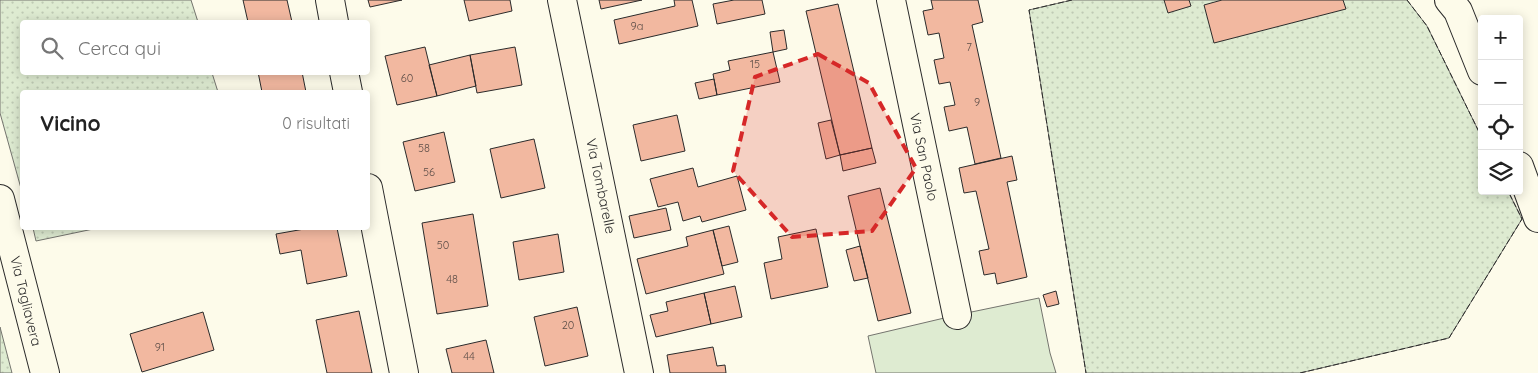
<!DOCTYPE html>
<html lang="it">
<head>
<meta charset="utf-8">
<style>
	:root { --surface:#fff; --page:#f6f6f6; --text:#222; --muted:#767676; --line:#e0e0e0 }
	body { margin:0; font-family:Quicksand,sans-serif; background:var(--page); color:var(--text) }
	.controls { position:absolute; right:15px; top:15px; display:grid; overflow:hidden; border-radius:5px; box-shadow:0 2px 12px #0003 }
	.controls button { width:45px; height:45px; display:grid; place-items:center; padding:0; border:0; border-bottom:1px solid var(--line); background:var(--surface); color:var(--text); font:25px sans-serif }
	.list { margin:0; padding:0; list-style:none }
	h2 { display:flex; justify-content:space-between; align-items:center; height:65px; margin:0; padding:0 20px; font-size:21px }
	h2 small { font-size:16px; font-weight:400; color:var(--muted) }
	.icon { flex:none; width:28px; height:28px; fill:none; stroke:currentColor; stroke-width:2; stroke-linecap:round; stroke-linejoin:round }
	.map { position:relative; flex:none; width:1538px; height:373px; overflow:hidden }
	.search { position:absolute; background:var(--surface); box-shadow:0 2px 12px #0003; left:20px; top:20px; width:350px; height:55px; display:flex; align-items:center; gap:12px; box-sizing:border-box; padding:0 18px; border-radius:5px; color:var(--muted); font-size:19px }
	.panel { position:absolute; background:var(--surface); box-shadow:0 2px 12px #0003; left:20px; top:90px; width:350px; height:140px; border-radius:5px }
	.map>svg:first-child { display:block }
	.grass { fill:url(#grass-dots); stroke:#74746e }
	.park { fill:#deebd1; stroke:#74746e }
	.building { fill:#f2b8a0; stroke:#2b2b2b }
	.lines { fill:none; stroke-linecap:round; stroke-linejoin:round }
	.minor-casing { stroke:#2b2b2b; stroke-width:30 }
	.minor { stroke:#fdfbea; stroke-width:28 }
	.fence { stroke:#2b2b2b; stroke-width:1; stroke-dasharray:6 2.5; stroke-linecap:butt }
	.marked { fill:#d62828; fill-opacity:0.2; stroke:#d62828; stroke-width:4; stroke-dasharray:10 6; stroke-linejoin:round }
	.labels { text-anchor:middle; stroke-width:4; stroke-linejoin:round; paint-order:stroke }
	.number-label { font-size:11px; fill:#5d4e48 }
	.street-label { font-size:14px; fill:#2b2b2b; stroke:#fdfbea }
</style>
</head>
<body>
<div class="map">
<svg width="1538" height="373" viewBox="0 0 1538 373">
	<defs>
		<pattern id="grass-dots" width="8" height="8" patternUnits="userSpaceOnUse" patternTransform="scale(1.25)"><rect width="8" height="8" fill="#deebd1"/><path d="M2 2h.1M6 6h.1" fill="none" stroke="#bfcab4" stroke-width="1.8" stroke-linecap="round"/></pattern>
	</defs>
	<rect width="100%" height="100%" fill="#fdfbea"/>
	<path class="grass" d="M0,0H191L198,22H22V72L212,73L218,92H22V192L0,113Z
		M1072,0H1407L1427,26L1482,138V191H1508L1522,219L1449,338L1300,373H1086L1029,10Z
		M33,228H98L36,241Z
		M0,327L12,373H0Z"/>
	<path class="park" d="M1039,298L1050,353L1056,373H876L868,336L957,315Z"/>
	<path class="building" d="M243,0H287L292,22H248Z
		M368,0H402L370,7Z
		M464,0H510L512,11L469,21Z
		M599,0H642L601,9Z
		M674,0H692L698,26L619,44L614,20L675,6Z
		M734,0H762L765,14L717,24L713,4Z
		M931,0H978L983,22L972,25L1001,158L975,164L967,127L949,131L944,107L955,105L950,82L939,84L934,60L944,58L939,33L928,35L923,11L933,9Z
		M1164,0H1189L1191,6L1168,13Z
		M1222,0H1343L1346,9L1214,43L1204,5Z
		M838,4L872,148L840,155L806,11Z
		M784,30L787,49L773,52L770,32Z
		M425,47L437,96L397,105L385,56Z
		M515,47L522,85L477,93L470,55Z
		M773,52L780,82L717,95L713,74L730,70L728,61Z
		M470,55L476,86L437,96L429,65Z
		M258,72H302L306,92H262Z
		M714,79L717,95L699,99L695,83Z
		M677,115L685,151L641,161L633,125Z
		M831,120L840,155L826,159L818,123Z
		M444,132L455,182L415,191L403,142Z
		M534,139L545,188L501,198L490,149Z
		M872,148L876,163L843,171L840,155Z
		M1012,156L1017,180L1007,182L1027,277L997,284L995,273L984,275L979,251L989,249L976,191L964,193L959,168Z
		M693,168L698,187L737,176L746,210L702,222L700,216L683,221L678,202L658,207L650,179Z
		M880,188L911,313L878,321L848,196Z
		M666,208L671,230L634,238L629,216Z
		M473,214L488,306L437,314L422,223Z
		M729,226L738,262L722,266L713,230Z
		M310,228H337L347,276L307,284L301,250L280,254L276,234Z
		M816,229L828,287L771,299L764,263L782,259L778,237Z
		M713,230L724,274L646,294L637,259L688,246L686,237Z
		M558,234L564,272L519,280L513,242Z
		M860,246L868,278L854,281L846,250Z
		M735,286L742,317L711,324L704,293Z
		M1056,291L1059,304L1047,307L1043,295Z
		M704,293L711,324L656,337L650,315L668,311L666,302Z
		M577,307L588,356L545,366L534,317Z
		M359,311L372,373H327L316,320Z
		M203,312L214,350L142,372L130,334Z
		M486,340L494,373H452L446,349Z
		M713,347L717,366L725,365L726,373H670L667,355Z"/>
	<g class="lines">
		<defs>
			<path id="minor" d="M330,0L334,22
				M562,0L639,373
				M891,0L957,315
				M1449,0L1458,11L1482,71
				M344,72L348,92
				M1519,166L1538,218
				M368,188L404,373
				M0,199L45,373"/>
		</defs>
		<use href="#minor" class="minor-casing"/>
		<use href="#minor" class="minor"/>
		<path class="fence" d="M1072,0L1029,10L1086,373
			M1407,0L1427,26L1482,138
			M1300,373L1449,338L1522,219L1508,191"/>
	</g>
	<path class="marked" d="M818,54L869,83L916,168L872,231L792,237L733,171L755,77Z"/>
	<g class="labels">
		<g class="number-label">
			<text x="637" y="30">9a</text>
			<text x="969" y="51">7</text>
			<text x="755" y="68">15</text>
			<text x="407" y="82">60</text>
			<text x="977" y="106">9</text>
			<text x="424" y="152">58</text>
			<text x="429" y="176">56</text>
			<text x="443" y="249">50</text>
			<text x="452" y="283">48</text>
			<text x="568" y="329">20</text>
			<text x="160" y="351">91</text>
			<text x="469" y="360">44</text>
		</g>
		<g class="street-label">
			<text transform="translate(924 157) rotate(78)" y="5">Via San Paolo</text>
			<text transform="translate(601 186) rotate(78)" y="5">Via Tombarelle</text>
			<text transform="translate(26 301) rotate(76)" y="5">Via Tagliavera</text>
		</g>
	</g>
</svg>
<div class="controls">
<button>+</button>
<button>−</button>
<button><svg class="icon" aria-label="locate" viewBox="0 0 24 24"><circle cx="12" cy="12" r="6"/><path d="M12 2v4M12 18v4M2 12h4M18 12h4"/></svg></button>
<button><svg class="icon" aria-label="layers" viewBox="0 0 24 24"><path d="M12 4l9 5-9 5-9-5zM3 14l9 5 9-5"/></svg></button>
</div>
<div class="search"><svg class="icon" aria-label="search" viewBox="0 0 24 24"><circle cx="10" cy="10" r="6"/><path d="M15 15l6 6"/></svg>Cerca qui</div>
<section class="panel">
<h2>Vicino<small>0 risultati</small></h2>
<ul class="list">
</ul>
</section>
</div>
</body>
</html>
